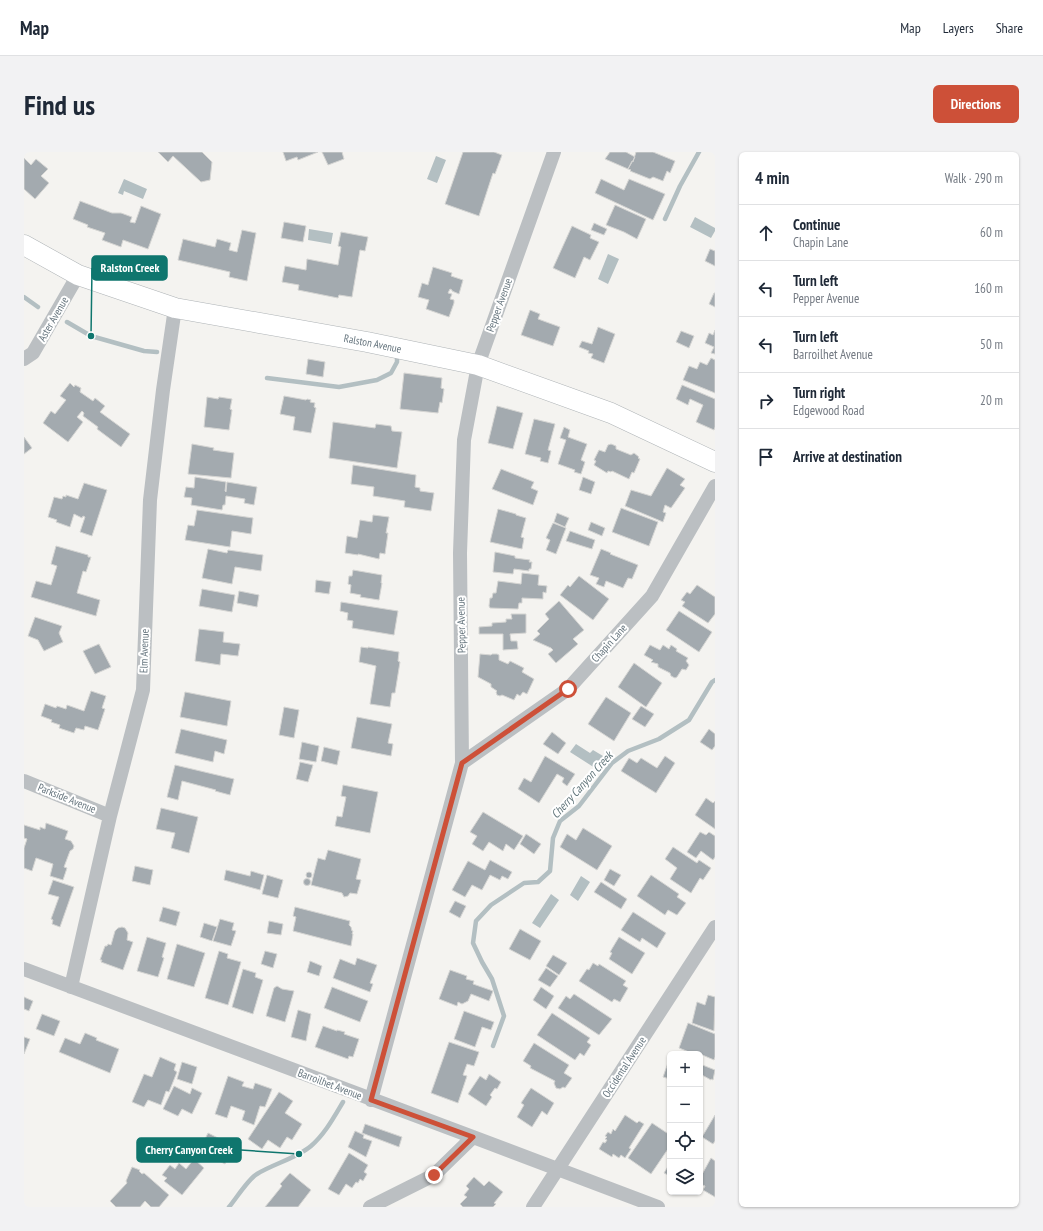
<!DOCTYPE html>
<html lang="en">
<head>
<meta charset="utf-8">
<style>
	:root { --surface:#fff; --page:#f2f2f3; --text:#1f2937; --muted:#747a83; --line:#e0e1e3; --accent:#cd5038 }
	body { margin:0; font-family:"PT Sans Narrow",sans-serif; background:var(--page); color:var(--text) }
	.controls { position:absolute; right:12px; bottom:12px; display:grid; overflow:hidden; border-radius:6px; box-shadow:0 1px 3px #0004 }
	.controls button { width:36px; height:36px; display:grid; place-items:center; padding:0; border:0; border-bottom:1px solid var(--line); background:var(--surface); color:var(--text); font:20px sans-serif }
	.stop { position:absolute; width:12px; height:12px; margin:-9px; border:3px solid #cd5038; border-radius:50%; background:#fff }
	.stop.end { background:#cd5038; border-color:#fff; box-shadow:0 1px 4px #0008 }
	.list { margin:0; padding:0; list-style:none }
	h2 { display:flex; justify-content:space-between; align-items:center; height:52px; margin:0; padding:0 16px; font-size:17px }
	h2 small { font-size:13px; font-weight:400; color:var(--muted) }
	.list li { display:grid; grid-template-columns:26px 1fr auto; gap:12px; align-items:center; box-sizing:border-box; height:56px; padding:0 16px; border-top:1px solid var(--line) }
	.list b { display:block; font-size:15px; white-space:nowrap }
	.list p { margin:0; font-size:13px; white-space:nowrap; color:var(--muted) }
	.list em { font-size:13px; font-style:normal; color:var(--muted) }
	.icon { flex:none; width:22px; height:22px; fill:none; stroke:currentColor; stroke-width:2; stroke-linecap:round; stroke-linejoin:round }
	.map { position:relative; flex:none; width:691px; height:1055px; overflow:hidden; border-radius:6px }
	header { display:flex; align-items:center; gap:24px; box-sizing:border-box; height:56px; padding:0 20px; background:var(--surface); border-bottom:1px solid var(--line) }
	header strong { font-size:19px }
	nav { display:flex; gap:22px; margin-inline-start:auto; font-size:14px }
	.intro { display:flex; align-items:center; justify-content:space-between; box-sizing:border-box; height:96px; padding:0 24px }
	h1 { margin:0; font-size:28px }
	.button { padding:10px 18px; border-radius:6px; background:var(--accent); color:#fff; font-size:14px; font-weight:700 }
	main { display:flex; gap:24px; padding:0 24px }
	aside { flex:1; background:var(--surface); border-radius:6px; box-shadow:0 1px 3px #0004 }
	.map>svg:first-child { display:block }
	.water { fill:#b3bfc2 }
	.lines { fill:none; stroke-linecap:round; stroke-linejoin:round }
	.stream { stroke:#b3bfc2; stroke-width:4.5 }
	.building { fill:#a3aaaf; stroke:#d5d5d3 }
	.secondary-casing { stroke:#aeb3b6; stroke-width:21 }
	.street { stroke:#bbbfc2; stroke-width:14 }
	.secondary { stroke:#fff; stroke-width:20 }
	.route { stroke:#cd5038; stroke-width:5 }
	.labels { text-anchor:middle; stroke-width:4; stroke-linejoin:round; paint-order:stroke }
	.street-label { font-size:11px; fill:#66757e; stroke:#fff }
	.water-label { font-size:12px; font-style:italic; fill:#62767b; stroke:#fff }
	.leader { fill:none; stroke:#0f766e; stroke-width:1.5 }
	.callout-dot { fill:#0f766e; stroke:#fff; stroke-width:1.5 }
	.callout { fill:#0f766e; stroke:#0f766e; stroke-width:1.5 }
	.callout-label { font-size:12px; text-anchor:middle; font-weight:bold; fill:#fff }
</style>
</head>
<body>
<header>
<strong>Map</strong>
<nav><a>Map</a><a>Layers</a><a>Share</a></nav>
</header>
<div class="intro"><h1>Find us</h1><a class="button">Directions</a></div>
<main>
<div class="map">
<svg width="691" height="1055" viewBox="0 0 691 1055">
	<rect width="100%" height="100%" fill="#f4f3f0"/>
	<path class="water" d="M412,4L422,8L413,31L403,27Z
		M100,27L123,37L119,47L100,39L99,43L94,41Z
		M671,65L691,76V79L687,86L666,75Z
		M285,77L309,81L307,92L284,88Z
		M584,102L595,107L584,132L574,127Z
		M552,592L566,601L569,598L579,604L571,616L546,600Z
		M557,724L566,730L554,749L546,743Z
		M527,742L535,748L516,776L508,771Z"/>
	<g class="lines">
		<path class="stream" d="M641,67L656,34L675,0
			M0,145L14,155
			M43,170L67,184L120,199L133,200
			M243,226L315,235L353,228L367,221L373,210V203
			M469,894L480,864L468,827L458,810L449,791L452,769L467,753L500,731L514,730L526,719L529,686L536,669L555,654L588,611L604,599L635,587L665,568L688,530L691,528
			M205,1055C212,1047 224,1027 233,1022C249,1012 273,1006 287,994C301,982 310,965 319,950"/>
	</g>
	<path class="building" d="M134,0H178L188,10L186,28L177,30L149,4L144,10Z
		M259,0H294L274,8L273,5L262,9Z
		M298,0H318L320,7L304,13Z
		M439,0H470L478,3L471,22L469,21L455,64L421,52Z
		M586,0H602L611,5L604,17L581,7Z
		M612,0H629L651,9L646,21L643,19L639,29L629,25L626,27L606,19L607,18L604,17L608,9L609,10Z
		M0,6L7,13L12,7L24,17L17,24L25,31L11,47L0,37Z
		M577,27L600,38L605,27L641,42L629,68L571,41Z
		M56,49L88,61H97L108,65L106,70L111,71L117,54L137,62L124,97L99,88L97,95L78,88L81,81L63,75L64,73L49,67Z
		M591,53L622,67L613,87L600,80L582,73Z
		M260,70L282,74L279,90L257,86Z
		M570,71L583,77L580,83L567,78Z
		M548,74L567,83L566,86L575,90L566,108L560,105L551,126L529,116Z
		M218,78L232,81L223,129L205,125L206,120L154,108L159,87L191,95L193,87L207,91L205,98L213,100Z
		M317,80L344,85L341,99L336,98L328,145L315,143L314,146L274,138L275,133L258,130L261,114L282,118L283,107L314,113L317,95L314,94Z
		M686,97L691,99V114L681,109Z
		M409,115L428,121L427,124L439,128L435,142L428,139V138L426,137L424,141L428,142L426,147L430,148V151L425,165L402,157L405,148L394,145L398,131L404,133Z
		M690,141H691V155L685,152Z
		M506,158L516,162L514,167L536,175L529,194L497,183Z
		M574,175L591,182L580,211L567,206L569,202L564,201L565,199L555,195L558,189L568,192Z
		M691,178V202L687,201L690,195L681,191L685,181L689,183Z
		M657,179L670,184L665,196L652,190Z
		M687,206L691,208V241L659,228L665,214L673,217L676,210L683,213Z
		M284,207L301,210L299,225L282,222Z
		M380,221L418,226L417,236L420,237L418,251L416,250L414,261L376,257Z
		M46,231L50,235L51,233L57,236L56,240L69,249L71,246L81,254L76,260L106,282L97,295L73,277L74,275L59,264L60,261L58,259L53,265L59,270L44,290L19,271L27,259L31,262L42,248L36,244Z
		M658,233L691,247V275L690,278L672,270L679,253L666,247L664,253L652,247Z
		M260,244L282,248L283,247L287,248L286,250L291,251L290,255L292,256L287,281L269,278L271,265L256,262Z
		M183,245L194,247L195,245L208,247L206,257L208,258L205,278L180,275Z
		M473,254L499,261L489,297L464,291Z
		M510,267L531,272L524,298L527,299L524,311L516,309L517,306L501,302Z
		M309,270L351,276L352,272L367,274L368,279L378,280L373,316L305,306Z
		M540,275L546,278L544,285L563,292L557,308L561,310L557,322L550,320L551,318L534,312L542,288L536,286Z
		M0,285L8,296L0,302Z
		M168,292L190,296L189,298L210,301L207,326L164,322Z
		M587,292L592,294V297L607,303L610,301L615,305L614,306L616,307L610,321L608,320L605,327L588,319L587,320L584,319L583,321L570,313L572,309L570,308L575,298L581,300L584,293Z
		M329,313L392,323L391,335L396,336V339L410,341L407,359L380,355L381,349L349,344L350,335L327,332Z
		M643,316L661,327L656,333L661,336L647,356L641,353L639,360L642,361L639,370L601,354L607,338L627,344Z
		M477,317L510,330L507,336L514,339L509,353L468,337Z
		M171,325L202,330L201,339L202,340L203,330L233,335L230,353L220,351L221,347L202,344L201,353H199L198,358L167,353L168,346L160,345L162,335L170,336Z
		M559,325L571,330L567,342L555,338Z
		M60,331L83,338L68,384L56,380L61,365L59,364L58,366L50,362L46,375L32,370L33,368L24,365L30,345L38,347L39,344L42,345V343L54,347Z
		M597,356L634,370L625,394L588,380Z
		M474,357L492,362V363L502,366L497,385L500,386L498,397L466,390Z
		M173,358L229,366L227,382L208,379L206,395L161,388L164,373L170,374Z
		M533,361L545,366L541,375L530,370Z
		M349,363L365,365L362,381H364L361,402L356,401L355,407L334,402V403L321,401L323,384L333,386L336,368L348,370Z
		M567,370L581,376L578,384L564,378Z
		M529,371L542,376L532,402L522,398L526,388L522,386Z
		M546,379L571,388L568,397L542,389Z
		M32,394L64,403V405H67L62,420L59,419L53,441L76,448L72,464L7,445L12,429L27,433L33,414L27,412Z
		M184,397L203,401L204,398L239,403L237,419L211,415L208,432L178,426Z
		M577,397L587,401L586,402L614,413L608,427L604,426L599,436L582,429L580,435L572,432L575,426L566,423Z
		M471,400L491,404V406L506,408L505,410H508L507,417H505V419L490,417L489,422L469,420Z
		M329,418L358,423L357,431H358L355,448L336,445L337,443L326,441L327,433L324,432L325,424H328Z
		M498,421L515,423L514,433L523,434L522,441L519,440V447L498,446V451H495L494,457L466,456L465,454L466,446H468L469,441H472L474,429L497,432Z
		M555,424L585,447L569,468L536,443L544,433L546,435Z
		M292,428L307,430L305,442L291,440Z
		M673,433L691,445V462L684,471L658,454L661,450L657,448L663,440L666,442Z
		M178,437L211,443L208,460L175,454Z
		M215,439L235,443L233,455L213,451Z
		M535,449L560,478L549,487L554,492L532,511L524,502L529,498L527,496L509,488L516,482L513,479L525,467L521,462Z
		M317,450L374,459L370,483L328,476L329,469L323,468L324,461L316,459Z
		M655,459L688,480L675,500L642,478Z
		M487,462H502V481L486,482L487,489H493L494,497L479,498V482H455V475L468,474V471L482,470V467H488Z
		M11,465L38,474L35,481L39,490L20,499L14,488L4,484Z
		M175,477L200,480L199,490L216,492L214,504L197,502L196,513L171,509Z
		M75,492L87,515L71,522L59,499Z
		M626,493L636,498L639,493L645,497L647,493L653,497L652,499L664,506L662,509L665,513L662,518L658,517L653,525L651,526L647,524L646,521L634,515V512L627,510L629,508L620,503Z
		M337,495L344,496V495L375,500L374,509L376,510L371,541H368L366,555L346,552L352,514L335,510Z
		M456,502L467,503L468,502H473L475,503V508L484,512L486,509L500,516L498,520L510,527L503,542L499,540L496,544L493,542L490,548L478,543L476,544L473,543L472,540L473,539L467,535V532L454,525Z
		M610,511L638,531L622,555L594,535Z
		M67,539L82,544L78,556L81,557L74,578L61,574L60,578L52,576L50,581L35,576L36,573L27,570L28,568L17,564L21,552L32,556L33,554L42,557L43,553L60,559Z
		M161,540L207,549L203,574L156,565Z
		M582,545L607,561L590,589L564,572Z
		M617,554L630,562L621,575L608,567Z
		M260,555L275,558L270,586L255,583Z
		M333,565L368,572L364,591L369,592L367,604L327,596Z
		M157,577L203,588L200,602L191,599L189,610L151,601Z
		M685,577L691,582V594L688,598L676,590Z
		M528,580L542,591L534,602L519,592Z
		M278,590L295,594L292,610L275,607Z
		M300,595L316,599L313,613L297,609Z
		M521,604L551,622L543,634L538,630L540,626L533,622L515,651L494,637L500,626L507,630Z
		M641,604L651,611L632,641L597,619L605,606L613,611L617,606L633,616Z
		M276,610L289,613L284,630L272,627Z
		M151,613L210,627L206,643L191,639L192,638L158,629L154,648L143,645Z
		M319,633L354,640L346,681L311,674L313,664L318,665L322,645L317,644Z
		M682,646L689,651L691,649V677L671,663Z
		M137,656L174,665L165,701L147,696L151,681L132,677Z
		M459,660L499,684L490,698L482,692L479,699L465,690L459,699L448,692L453,684L446,680Z
		M22,671L44,679L41,687L47,689L50,694L49,697L46,699L40,715L43,716L39,728L26,724L29,712L12,706L8,719L0,716V696L3,687L0,686V673L16,678V675L21,677Z
		M559,676L588,694L573,718L536,695L543,682L552,688Z
		M676,680L682,683L685,680L691,684V705L689,708L677,699L672,706L663,700Z
		M502,682L517,692L510,702L496,692Z
		M649,695L673,711L675,708L687,716L679,728L676,726L667,741L646,727L653,716L641,707Z
		M304,698L337,707L332,727L337,728L333,742L326,741L324,744L320,745L318,741L287,733L294,706L301,708Z
		M466,708L488,720L484,727L478,724L476,728L466,723L458,738L448,733L441,745L428,738L444,709L461,718Z
		M111,714L129,718L126,733L108,729Z
		M586,717L597,723L590,734L580,728Z
		M202,718L226,724L227,719L240,723L236,738L200,728Z
		M282 723a3 3 0 1 1 6 0a3 3 0 1 1-6 0Z
		M243,723L259,728L254,746L238,742Z
		M627,723L655,742L653,745L662,751L653,763L644,758L641,763L613,744Z
		M279.5 730a3.5 3.5 0 1 1 7 0a3.5 3.5 0 1 1-7 0Z
		M29,728L50,735L36,775L28,772L29,768L27,767L35,745L24,742Z
		M577,730L603,747L597,757L570,740Z
		M431,749L442,754L436,766L425,760Z
		M139,755L156,760L152,774L135,769Z
		M271,755L326,769L325,773L327,775L328,779H329L328,782H329L327,794L269,779L272,765L269,764Z
		M609,760L642,781L633,796L618,786L616,790L597,778Z
		M196,767L210,771L208,778L212,779L207,794L189,789Z
		M245,769L259,772L257,783L243,781Z
		M180,771L193,775L188,789L176,785Z
		M98,775L101,776L104,781L103,788L109,790L99,818L77,810L78,808H76L81,794H83L84,792L87,793L91,779L94,776Z
		M496,777L517,789L506,808L485,797Z
		M123,785L142,791L138,805L140,806L134,825L113,819Z
		M595,785L621,801L608,822L585,807L588,801L586,800Z
		M153,792L181,801L170,835L143,827Z
		M195,799L204,802L203,806L217,810L204,853L181,846Z
		M241,799L253,802L249,816L237,812Z
		M529,803L543,811L535,823L522,814Z
		M333,806L353,813L346,831L349,832L346,840L309,826L316,807L331,813Z
		M286,809L298,814L295,824L283,820Z
		M569,811L574,814L575,812L602,829L599,833L604,836L596,850L590,847L588,850L555,829L563,817L565,818Z
		M522,816L534,824L526,835L514,828Z
		M219,817L232,821L231,825L239,828L229,862L208,855Z
		M426,818L443,824L442,827L450,829L449,832L469,839L465,849L447,842L444,849L438,852L434,850L433,854L415,847Z
		M253,834L258,837L270,839L261,870L242,864L250,836Z
		M308,835L344,849L336,870L300,856Z
		M517,835L530,844L522,857L509,848Z
		M550,842L588,867L575,883L534,856L542,844L546,847Z
		M684,843L691,845L690,879L668,871L673,850L681,853Z
		M0,845L9,849L5,859L0,857Z
		M274,858L287,862L282,889L267,885Z
		M440,859L470,870L467,878L458,875L451,895L430,887Z
		M528,861L566,886L563,890L567,893L560,904L556,901L551,908L513,883Z
		M18,862L36,869L30,884L12,877Z
		M664,871L691,882V905L690,908L676,902L670,901V902L655,896Z
		M299,874L313,879V878L321,880L320,882L335,887L329,905L325,904L324,907L291,895Z
		M61,881L73,886L72,888L95,897L86,921L35,900L41,886L56,892Z
		M0,885L6,887L0,902Z
		M425,890L455,900L450,914L443,912L439,923L443,924L434,951L407,941Z
		M510,891L545,913L540,921L548,926L541,936L539,935L536,937L532,936L530,931L531,929L506,916L507,914L499,909Z
		M136,905L152,912L150,918L153,920L145,940L142,939L137,953L124,948L120,955L108,950L120,922L128,925Z
		M646,905V927L639,925Z
		M158,910L173,915L168,932L153,927Z
		M676,912L691,918L689,928L687,927V928L678,923L676,929Z
		M465,922L477,930L473,937L471,936L466,943L468,945L462,954L444,942L456,924L462,928Z
		M204,924L220,930L218,934L229,937L231,931L248,937L241,955L236,954L230,973L218,968L221,959L207,954L203,966L191,962Z
		M150,934L166,942L168,936L178,941L168,962L158,957L154,964L139,957Z
		M507,936L530,951L523,963L518,959L508,975L493,965L500,953L497,951Z
		M255,940L269,949L261,961L278,972L268,988L263,985L256,996L244,988L238,997L224,987Z
		M601,963L613,971L615,969L620,972L605,996L607,997L601,1006L597,1003L595,1006L589,1002L588,1005L575,997L579,990L581,991L583,988L581,987L583,985L581,984L584,980L587,982L589,977L591,979Z
		M691,963V989L689,992L678,985Z
		M628,971L646,983V994L627,1022L604,1006Z
		M341,972L378,985L375,995L338,981Z
		M331,979L340,983L339,986L348,989L342,1005L324,995Z
		M184,981L210,994L201,1012L175,999Z
		M325,1001L344,1013L340,1020L343,1022L339,1029L336,1027L334,1031L332,1030L328,1036L322,1032L315,1043L304,1037Z
		M687,1006L691,1009V1045L679,1038L681,1034L676,1032V1026Z
		M170,1007L180,1016L158,1043L140,1029L143,1026L138,1023L146,1013L151,1017L155,1011L162,1017Z
		M646,1011V1024L640,1021Z
		M108,1015L116,1018L115,1019L118,1022L120,1021L145,1043L135,1055H127L121,1049L116,1055H92L86,1049L103,1031L102,1029Z
		M266,1021L287,1038L274,1055H241L258,1034L256,1032Z
		M450,1025L460,1034L465,1029L479,1040L470,1051L472,1052L469,1055H439L436,1052L443,1045L440,1043L445,1037L442,1034Z"/>
	<g class="lines">
		<defs>
			<g id="secondary">
				<path id="s1" d="M0,93L54,123L151,156L343,190L454,213L587,261L691,310"/>
			</g>
		</defs>
		<use href="#secondary" class="secondary-casing"/>
		<path class="street" d="M0,207L9,201L54,123
			M438,611L544,537L628,444L691,334
			M0,629L86,664
			M0,817L449,985L634,1055
			M47,835L86,664L119,538L126,348L139,238L151,156
			M347,948L438,611L436,401L440,288L454,213L530,0
			M346,1055L410,1023L449,985
			M509,1055L691,775"/>
		<use href="#secondary" class="secondary"/>
	</g>
	<g class="lines">
		<path class="route" d="M410,1023L449,985L347,948L438,611L544,537"/>
	</g>
	<g class="labels">
		<g class="street-label">
			<text transform="translate(475 153) rotate(-70)" y="4">Pepper Avenue</text>
			<text transform="translate(29 167) rotate(-60)" y="4">Aster Avenue</text>
			<text dy="4" stroke="none"><textPath href="#s1" startOffset="365">Ralston Avenue</textPath></text>
			<text transform="translate(437 473) rotate(-91)" y="4">Pepper Avenue</text>
			<text transform="translate(585 491) rotate(-48)" y="4">Chapin Lane</text>
			<text transform="translate(120 499) rotate(-88)" y="4">Elm Avenue</text>
			<text transform="translate(43 646) rotate(22)" y="4">Parkside Avenue</text>
			<text transform="translate(600 915) rotate(-57)" y="4">Occidental Avenue</text>
			<text transform="translate(306 932) rotate(21)" y="4">Barroilhet Avenue</text>
		</g>
		<g class="water-label">
			<text transform="translate(558 633) rotate(-48)" y="4">Cherry Canyon Creek</text>
		</g>
	</g>
	<path class="leader" d="M67 184L68 116M275 1002L217 998"/>
	<g class="callout-dot">
		<circle cx="67" cy="184" r="4"/>
		<circle cx="275" cy="1002" r="4"/>
	</g>
	<g class="callout">
		<rect x="68" y="104" width="75" height="24" rx="4"/>
		<rect x="113" y="986" width="104" height="24" rx="4"/>
	</g>
	<g class="callout-label">
		<text x="106" y="120">Ralston Creek</text>
		<text x="165" y="1002">Cherry Canyon Creek</text>
	</g>
</svg>
<div class="controls">
<button>+</button>
<button>−</button>
<button><svg class="icon" aria-label="locate" viewBox="0 0 24 24"><circle cx="12" cy="12" r="6"/><path d="M12 2v4M12 18v4M2 12h4M18 12h4"/></svg></button>
<button><svg class="icon" aria-label="layers" viewBox="0 0 24 24"><path d="M12 4l9 5-9 5-9-5zM3 14l9 5 9-5"/></svg></button>
</div>
<div class="stop" style="left:544px;top:537px"></div>
<div class="stop end" style="left:410px;top:1023px"></div>
</div>
<aside>
<h2>4 min<small>Walk · 290 m</small></h2>
<ul class="list">
<li><svg class="icon" aria-label="ahead" viewBox="0 0 24 24"><path d="M12 20V5M6 11l6-6 6 6"/></svg><div><b>Continue</b><p>Chapin Lane</p></div><em>60 m</em></li>
<li><svg class="icon" aria-label="left" viewBox="0 0 24 24"><path d="M17 20v-9H6M10 6l-5 5 5 5"/></svg><div><b>Turn left</b><p>Pepper Avenue</p></div><em>160 m</em></li>
<li><svg class="icon" aria-label="left" viewBox="0 0 24 24"><path d="M17 20v-9H6M10 6l-5 5 5 5"/></svg><div><b>Turn left</b><p>Barroilhet Avenue</p></div><em>50 m</em></li>
<li><svg class="icon" aria-label="right" viewBox="0 0 24 24"><path d="M7 20v-9h11M14 6l5 5-5 5"/></svg><div><b>Turn right</b><p>Edgewood Road</p></div><em>20 m</em></li>
<li><svg class="icon" aria-label="arrive" viewBox="0 0 24 24"><path d="M6 21V4h12l-3 4 3 4H6"/></svg><div><b>Arrive at destination</b></div></li>
</ul>
</aside>
</main>
</body>
</html>
